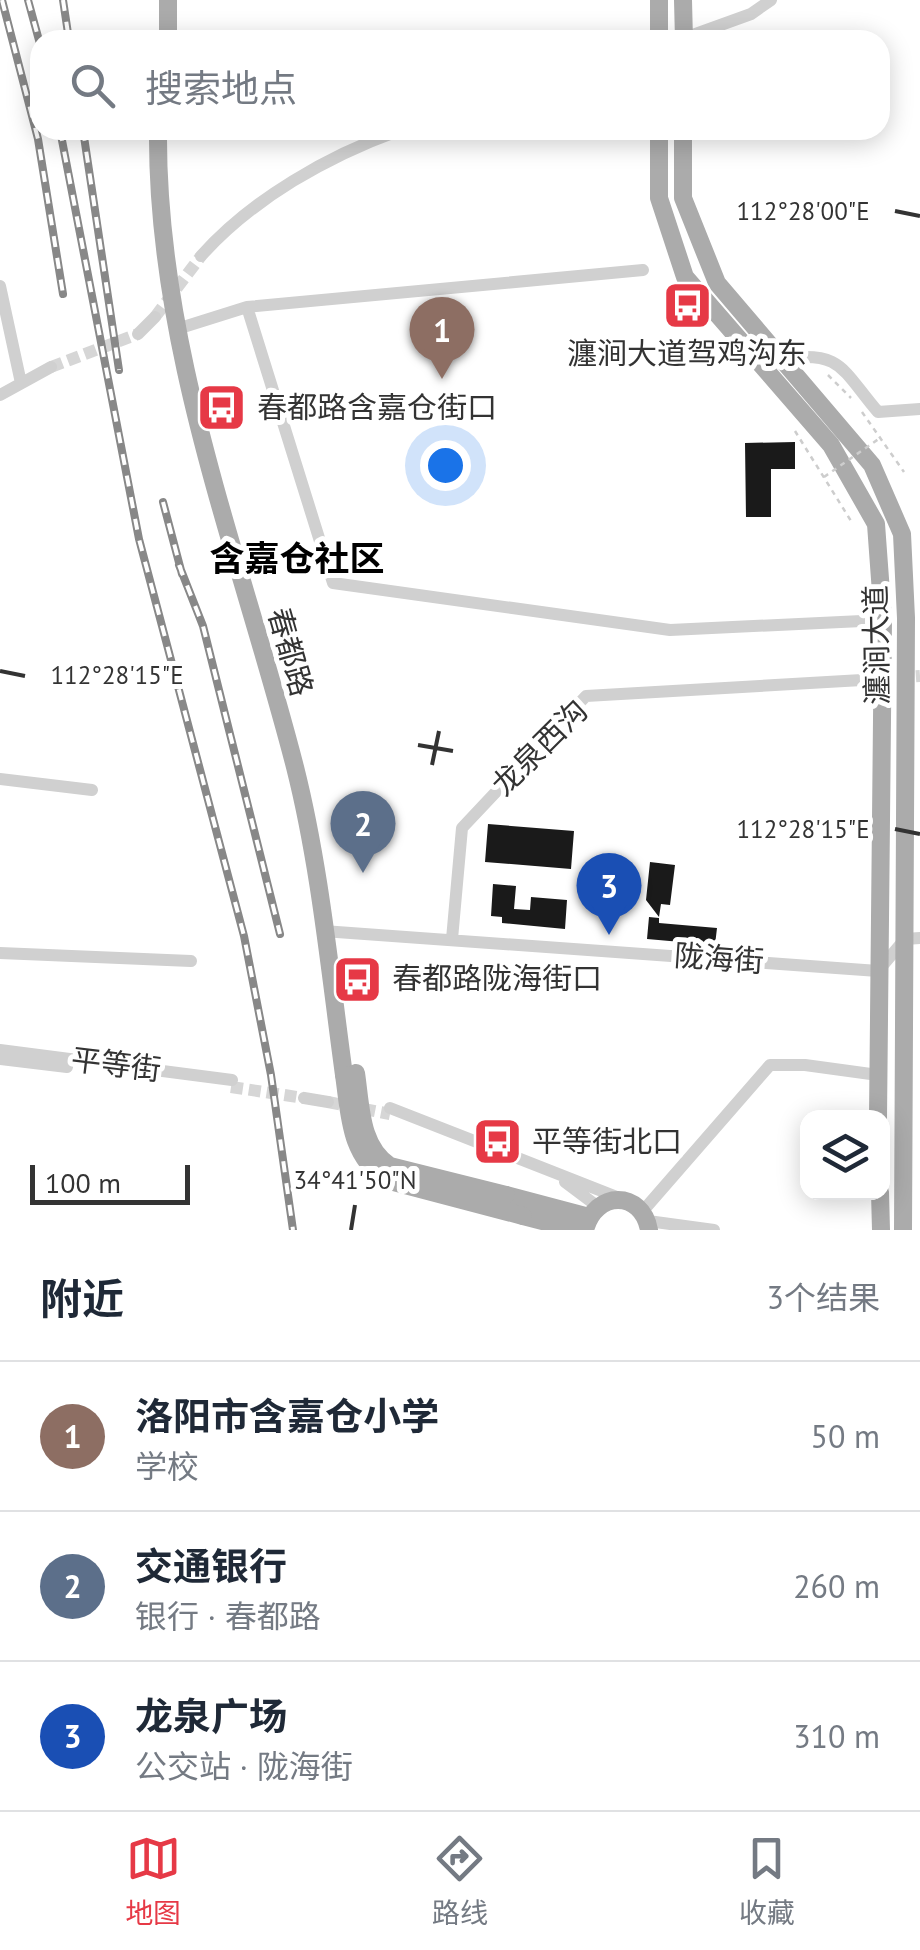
<!DOCTYPE html>
<html lang="zh">
<head>
<meta charset="utf-8">
<style>
	:root { --surface:#fff; --page:#f2f2f3; --text:#1f2937; --muted:#747a83; --line:#e0e1e3; --accent:#e63946 }
	body { margin:0; font-family:"PT Sans","Noto Sans SC",sans-serif; background:var(--page); color:var(--text) }
	.controls { position:absolute; right:30px; bottom:30px; display:grid; overflow:hidden; border-radius:20px; box-shadow:0 5px 25px #0003 }
	.controls button { width:90px; height:90px; display:grid; place-items:center; padding:0; border:0; border-bottom:2px solid var(--line); background:var(--surface); color:var(--text); font:50px sans-serif }
	.scale { position:absolute; left:30px; bottom:25px; width:160px; box-sizing:border-box; padding-left:10px; border:5px solid #333; border-top:0; font-size:28px; line-height:35px; white-space:nowrap; color:#333; -webkit-text-stroke:8px #fff; paint-order:stroke }
	.you { position:absolute; left:445px; top:465px; width:35px; height:35px; margin:-25px; border:8px solid #fff; border-radius:50%; background:#1a73e8; box-shadow:0 0 0 15px #1a73e833 }
	.badge { display:grid; place-items:center; width:65px; height:65px; border-radius:50%; background:var(--accent); color:#fff; font-size:32px; font-weight:700 }
	.pin { position:absolute; translate:-50% -82px; filter:drop-shadow(0 2px 5px #0008) }
	.pin::after { content:''; position:absolute; top:52px; width:35px; height:30px; background:inherit; clip-path:polygon(0 0,100% 0,50% 100%) }
	.list { margin:0; padding:0; list-style:none }
	h2 { display:flex; justify-content:space-between; align-items:center; height:130px; margin:0; padding:0 40px; font-size:42px }
	h2 small { font-size:32px; font-weight:400; color:var(--muted) }
	.list li { display:grid; grid-template-columns:65px 1fr auto; gap:30px; align-items:center; box-sizing:border-box; height:150px; padding:0 40px; border-top:2px solid var(--line) }
	.list b { display:block; font-size:38px; white-space:nowrap }
	.list p { margin:0; font-size:32px; white-space:nowrap; color:var(--muted) }
	.list em { font-size:32px; font-style:normal; color:var(--muted) }
	.icon { flex:none; width:55px; height:55px; fill:none; stroke:currentColor; stroke-width:2; stroke-linecap:round; stroke-linejoin:round }
	.map { position:relative; flex:none; width:920px; height:1230px; overflow:hidden }
	.search { position:absolute; background:var(--surface); box-shadow:0 5px 25px #0003; left:30px; right:30px; top:30px; height:110px; display:flex; align-items:center; gap:25px; box-sizing:border-box; padding:0 35px; border-radius:30px; color:var(--muted); font-size:38px }
	.sheet { height:580px; background:var(--surface) }
	nav { display:flex; justify-content:space-around; align-items:center; box-sizing:border-box; height:140px; border-top:2px solid var(--line); background:var(--surface); font-size:28px; color:var(--muted) }
	nav a { display:grid; justify-items:center; gap:5px }
	nav .on { color:var(--accent) }
	.map>svg:first-child { display:block }
	.building { fill:#1a1a1a }
	.lines { fill:none; stroke-linecap:round; stroke-linejoin:round }
	.minor-tunnel { stroke:#d6d6d6; stroke-width:12; stroke-dasharray:12 6; stroke-linecap:butt }
	.path { stroke:#cdcdcd; stroke-width:2.5; stroke-dasharray:5 5; stroke-linecap:butt }
	.minor { stroke:#d0d0d0; stroke-width:12 }
	.major { stroke:#ababab; stroke-width:18 }
	.rail-casing { stroke:#888; stroke-width:8 }
	.rail { stroke:#fff; stroke-width:4; stroke-dasharray:11; stroke-linecap:butt }
	.path-bridge { stroke:#cdcdcd; stroke-width:2.5; stroke-dasharray:5 5; stroke-linecap:butt }
	.major-bridge { stroke:#ababab; stroke-width:18 }
	.ticks { fill:none; stroke:#333; stroke-width:4 }
	.labels { text-anchor:middle; stroke-width:10; stroke-linejoin:round; paint-order:stroke }
	.poi-label { font-size:30px; fill:#333; stroke:#fff; text-anchor:start }
	.street-label { font-size:30px; fill:#333; stroke:#fff }
	.quarter-label { font-size:35px; font-weight:bold; fill:#000; stroke:#fff }
	.ticks-label { font-size:25px; text-anchor:middle; fill:#333; stroke:#fff; stroke-width:10; stroke-linejoin:round; paint-order:stroke }
</style>
</head>
<body>
<div class="map">
<svg width="920" height="1230" viewBox="0 0 920 1230">
	<rect width="100%" height="100%" fill="#fff"/>
	<path class="building" d="M795,442V469H771V517H746L745,443Z
		M488,824L574,831L571,869L485,862Z
		M650,862L675,865L670,905L661,904L659,917L646,900Z
		M493,884L516,886L514,909L530,910L531,897L567,900L565,929L502,923V917L491,916Z
		M649,917L659,918V923L717,928L715,945L647,939Z"/>
	<g class="lines">
		<path class="minor-tunnel" d="M155,317L201,256
			M51,367L138,334
			M862,680L920,676
			M231,1087L304,1098
			M328,1102L390,1114"/>
		<path class="path" d="M828,375L851,398
			M862,412L904,472
			M795,431L851,521"/>
		<path class="minor" d="M679,40L751,14L771,0
			M201,256C253,198 328,156 400,130
			M0,286L21,383
			M247,307L333,583L670,630L883,620
			M177,329L247,307L643,270
			M138,334L155,317
			M782,359C842,350 842,370 878,412L920,409
			M0,395L51,367
			M0,779L92,790
			M323,931L878,971L905,939L920,938
			M452,939L462,828L586,696L862,680
			M0,953L191,961
			M0,1050L232,1080
			M0,1059L67,1067
			M304,1098L328,1102
			M390,1108L622,1199
			M565,1182L597,1206
			M642,1212L770,1065H805L878,1075
			M648,1221L714,1230"/>
		<path class="major" d="M683,0L684,40
			M168,40V0
			M659,40V0
			M158,130C156,349 241,557 295,767C320,866 330,973 344,1075
			M659,130V198L685,277L831,445L876,524L883,620L878,1118
			M683,130V198L717,283L872,465L902,534L906,618L903,1230
			M880,1192L881,1230
			M506,1195L589,1217
			M523,1216L577,1230
			M585,1230C595,1190 642,1190 649,1230"/>
		<defs>
			<path id="rail" d="M2,0L38,139L63,294
				M28,0L40,44
				M63,0L69,40
				M60,130L139,539L244,936L271,1075L293,1230
				M83,130L119,370
				M163,502L182,574
				M179,565L203,626L280,934"/>
		</defs>
		<use href="#rail" class="rail-casing"/>
		<use href="#rail" class="rail"/>
		<path class="path-bridge" d="M824,477L880,438"/>
		<path class="major-bridge" d="M356,1073C361,1106 360,1147 390,1166L506,1195
			M344,1075C350,1116 349,1154 386,1180L523,1216"/>
	</g>
	<path class="ticks" d="M895,211L920,216M0,671L25,676M418,745L453,751M432,765L439,731M895,829L920,834M351,1230L355,1205"/>
	<defs>
		<symbol id="bus-square" viewBox="-11 -11 22 22"><rect x="-9" y="-9" width="18" height="18" rx="4" fill="#e63946" stroke="#fff"/><path d="M-5-6H5V4H4V6H2V4H-2V6H-4V4H-5ZM-3.5-4V0h7V-4ZM-3.5 1.2v1.5H-2V1.2ZM2 1.2v1.5H3.5V1.2Z" fill="#fff"/></symbol>
	</defs>
	<g fill-rule="evenodd">
		<use href="#bus-square" x="660" y="278" width="55" height="55"/>
		<use href="#bus-square" x="194" y="380" width="55" height="55"/>
		<use href="#bus-square" x="330" y="952" width="55" height="55"/>
		<use href="#bus-square" x="470" y="1114" width="55" height="55"/>
	</g>
	<g class="labels">
		<g class="poi-label">
			<text x="687" y="364" text-anchor="middle">瀍涧大道驾鸡沟东</text>
			<text x="257" y="418">春都路含嘉仓街口</text>
			<text x="392" y="989">春都路陇海街口</text>
			<text x="532" y="1152">平等街北口</text>
		</g>
		<g class="street-label">
			<text transform="translate(877 645) rotate(-91)" y="10">瀍涧大道</text>
			<text transform="translate(290 652) rotate(74)" y="10">春都路</text>
			<text transform="translate(540 748) rotate(-45)" y="10">龙泉西沟</text>
			<text transform="translate(719 959) rotate(4)" y="10">陇海街</text>
			<text transform="translate(116 1065) rotate(7)" y="10">平等街</text>
		</g>
		<g class="quarter-label">
			<text x="297" y="571">含嘉仓社区</text>
		</g>
	</g>
	<g class="ticks-label">
		<text x="803" y="220">112°28'00"E</text>
		<text x="117" y="684">112°28'15"E</text>
		<text x="803" y="838">112°28'15"E</text>
		<text x="355" y="1189">34°41'50"N</text>
	</g>
</svg>
<div class="controls">
<button><svg class="icon" aria-label="layers" viewBox="0 0 24 24"><path d="M12 4l9 5-9 5-9-5zM3 14l9 5 9-5"/></svg></button>
</div>
<div class="scale">100 m</div>
<div class="you"></div>
<div class="pin badge" style="left:442px;top:379px;background:#8d6e63">1</div>
<div class="pin badge" style="left:363px;top:873px;background:#5c6f8a">2</div>
<div class="pin badge" style="left:609px;top:935px;background:#1a4fb4">3</div>
<div class="search"><svg class="icon" aria-label="search" viewBox="0 0 24 24"><circle cx="10" cy="10" r="6"/><path d="M15 15l6 6"/></svg>搜索地点</div>
</div>
<section class="sheet">
<h2>附近<small>3个结果</small></h2>
<ul class="list">
<li><span class="badge" style="background:#8d6e63">1</span><div><b>洛阳市含嘉仓小学</b><p>学校</p></div><em>50 m</em></li>
<li><span class="badge" style="background:#5c6f8a">2</span><div><b>交通银行</b><p>银行 · 春都路</p></div><em>260 m</em></li>
<li><span class="badge" style="background:#1a4fb4">3</span><div><b>龙泉广场</b><p>公交站 · 陇海街</p></div><em>310 m</em></li>
</ul>
</section>
<nav>
<a class="on"><svg class="icon" aria-label="map" viewBox="0 0 24 24"><path d="M3 6l6-2 6 2 6-2v14l-6 2-6-2-6 2zM9 4v14M15 6v14"/></svg>地图</a>
<a><svg class="icon" aria-label="directions" viewBox="0 0 24 24"><path d="M12 3l9 9-9 9-9-9zM9 14v-3h6M13 9l2 2-2 2"/></svg>路线</a>
<a><svg class="icon" aria-label="saved" viewBox="0 0 24 24"><path d="M7 4h10v16l-5-4-5 4z"/></svg>收藏</a>
</nav>
</body>
</html>
